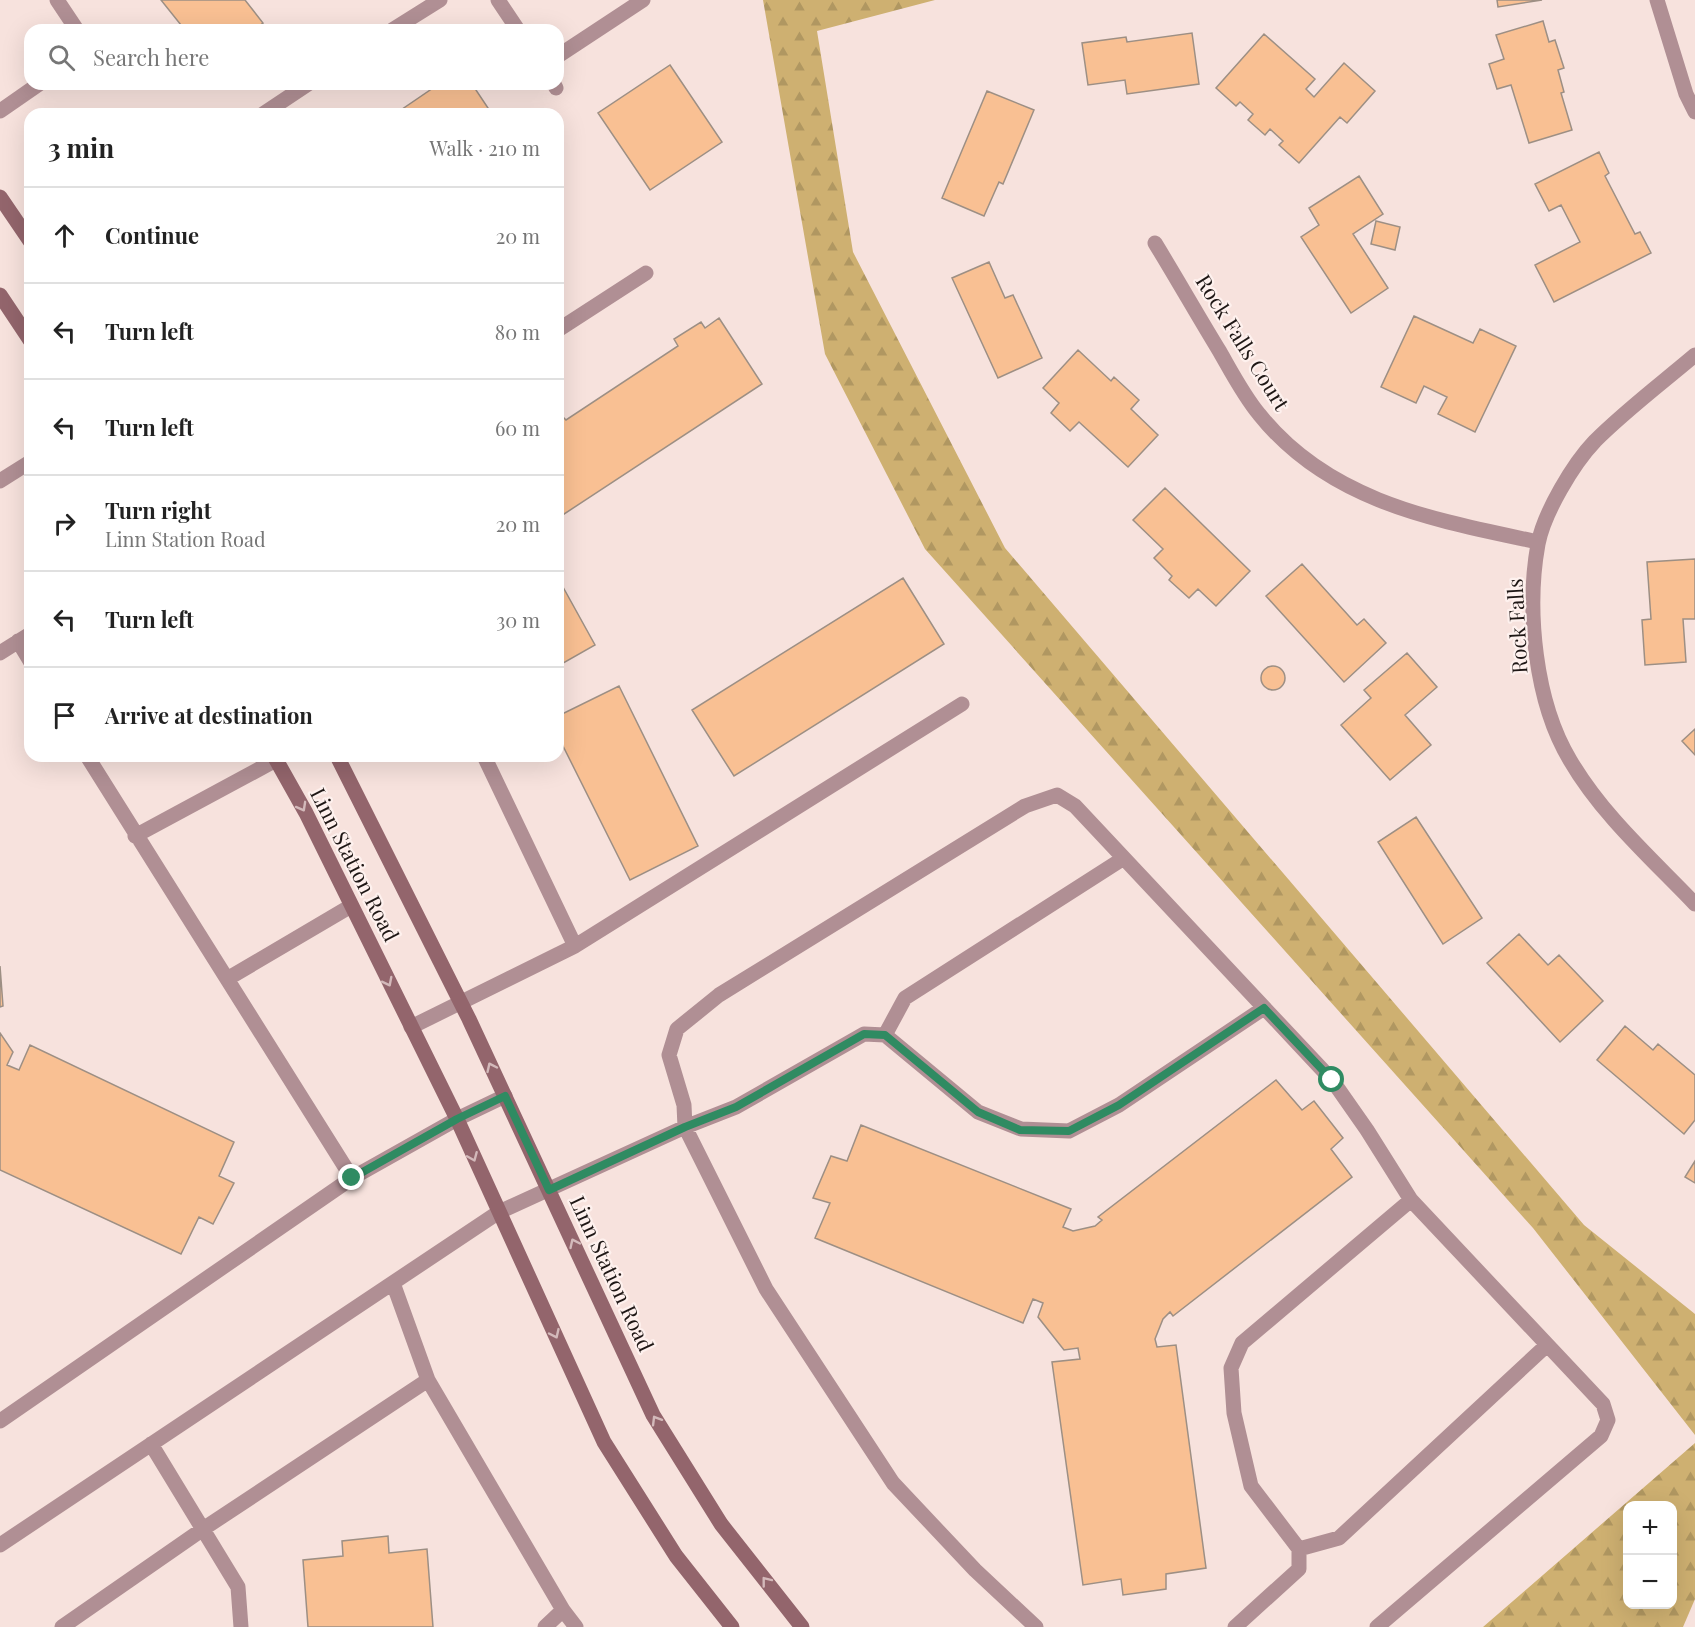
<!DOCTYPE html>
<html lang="en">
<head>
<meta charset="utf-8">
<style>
	:root { --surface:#fff; --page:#f2f2f2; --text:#222; --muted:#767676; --line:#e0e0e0 }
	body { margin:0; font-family:"Playfair Display",serif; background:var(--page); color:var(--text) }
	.controls { position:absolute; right:18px; bottom:18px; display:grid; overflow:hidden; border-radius:12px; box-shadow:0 6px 24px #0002 }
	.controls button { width:54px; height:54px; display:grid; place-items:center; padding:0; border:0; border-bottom:2px solid var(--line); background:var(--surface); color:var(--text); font:30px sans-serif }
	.stop { position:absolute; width:18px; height:18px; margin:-14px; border:4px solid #2f8b62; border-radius:50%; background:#fff }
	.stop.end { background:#2f8b62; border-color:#fff; box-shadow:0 2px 6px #0008 }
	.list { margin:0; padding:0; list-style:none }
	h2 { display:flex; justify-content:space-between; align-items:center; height:78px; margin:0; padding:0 24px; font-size:26px }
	h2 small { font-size:20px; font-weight:400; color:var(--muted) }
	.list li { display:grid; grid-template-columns:39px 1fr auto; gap:18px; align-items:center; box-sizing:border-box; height:96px; padding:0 24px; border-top:2px solid var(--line) }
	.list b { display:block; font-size:22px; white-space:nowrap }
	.list p { margin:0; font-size:20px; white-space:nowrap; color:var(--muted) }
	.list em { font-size:20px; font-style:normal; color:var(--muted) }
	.icon { flex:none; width:33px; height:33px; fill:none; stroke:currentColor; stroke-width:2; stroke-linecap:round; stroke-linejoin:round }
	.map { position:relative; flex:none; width:1695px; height:1627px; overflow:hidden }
	.search { position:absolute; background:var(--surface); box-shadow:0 6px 24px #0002; left:24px; top:24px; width:540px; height:66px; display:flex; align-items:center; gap:15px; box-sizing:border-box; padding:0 21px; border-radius:18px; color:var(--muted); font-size:22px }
	.panel { position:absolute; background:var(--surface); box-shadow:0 6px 24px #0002; left:24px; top:108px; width:540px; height:654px; border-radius:18px }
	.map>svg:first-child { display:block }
	.forest { fill:url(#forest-firs); fill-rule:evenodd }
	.building { fill:#f9c093; stroke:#9d8f84; stroke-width:1.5 }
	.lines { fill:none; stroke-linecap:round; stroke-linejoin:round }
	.lane { stroke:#b08f94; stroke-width:15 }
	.street { stroke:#b08f94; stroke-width:15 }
	.secondary { stroke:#93656c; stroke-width:15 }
	.oneway { stroke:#d3b9ba }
	.route { stroke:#2f8b62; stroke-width:8 }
	.labels { text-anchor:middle; stroke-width:4.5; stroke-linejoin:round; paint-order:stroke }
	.street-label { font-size:21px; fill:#1e1715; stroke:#fef1ee }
</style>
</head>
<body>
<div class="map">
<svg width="1695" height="1627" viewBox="0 0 1695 1627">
	<defs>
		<pattern id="forest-firs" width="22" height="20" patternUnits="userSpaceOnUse" patternTransform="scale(1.5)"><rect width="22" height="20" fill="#ceb071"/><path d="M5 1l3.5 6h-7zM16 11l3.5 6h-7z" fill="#b09761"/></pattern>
	</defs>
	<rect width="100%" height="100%" fill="#f7e2dd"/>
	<path class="forest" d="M763,0H935L817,31L853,252L1005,548L1584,1225L1695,1314V1435L1533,1228L925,549L825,354Z
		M1695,1443V1599L1683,1627H1483ZM1628,1506H1672V1604H1628Z"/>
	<path class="building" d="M161,0H245L263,23L254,30H185Z
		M1497,0H1542L1498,7Z
		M1543,21L1549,42L1555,40L1564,68L1558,70L1564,92L1561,93L1572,130L1529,143L1511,85L1497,89L1489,64L1504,59L1496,35Z
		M1192,33L1199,84L1127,94L1125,80L1088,85L1082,43L1126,37L1127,42Z
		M1264,34L1315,79L1306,89L1314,97L1344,63L1375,91L1347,123L1340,117L1299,163L1279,145L1283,141L1270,129L1265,135L1248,120L1253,114L1240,102L1236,106L1216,88Z
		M670,65L722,142L650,190L598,113Z
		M439,84H472L492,114H395Z
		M987,91L1034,110L1003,184L999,182L984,216L942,198Z
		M1599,152L1609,173L1605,176L1635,234L1640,232L1651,253L1554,302L1535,265L1580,242L1561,205L1549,211L1535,184Z
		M1359,176L1383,214L1353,234L1388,288L1351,313L1301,237L1319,225L1309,208Z
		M1376,221L1400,227L1395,250L1371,244Z
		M989,262L1005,298L1013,295L1042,358L998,378L952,278Z
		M1414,316L1473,343L1480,329L1516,346L1475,432L1438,414L1447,397L1424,386L1416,403L1381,387Z
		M719,318L762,384L558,518V412L566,420L678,346L674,339L701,322L705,328Z
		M1078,350L1111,381L1114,377L1139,400L1131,409L1158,435L1128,467L1079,422L1070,431L1051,413L1059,403L1043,388Z
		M1165,488L1250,571L1216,606L1198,589L1189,598L1169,580L1172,576L1154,558L1163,549L1133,520Z
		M1695,559V619H1683L1686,662L1645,665L1642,620L1651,619L1647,562Z
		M1302,564L1357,625L1364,619L1386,643L1344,682L1266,596Z
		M558,578L595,645L558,666Z
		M903,578L944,644L734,776L692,710Z
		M1407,653L1437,687L1405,715L1431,745L1390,780L1341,725L1371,698L1364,690Z
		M1261 678a12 12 0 1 1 24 0a12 12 0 1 1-24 0Z
		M619,686L698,846L630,880L558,736V716Z
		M1695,729V755L1682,741Z
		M1416,817L1482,918L1443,944L1378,842Z
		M1519,934L1548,965L1559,955L1603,1001L1560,1042L1487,963Z
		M0,966L3,1006L0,1007Z
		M1625,1026L1653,1050L1658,1044L1695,1075V1120L1684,1134L1597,1060Z
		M0,1033L13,1052L7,1065L19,1070L30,1045L234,1142L219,1176L234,1183L213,1224L199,1217L181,1254L0,1170Z
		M1276,1080L1302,1110L1314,1101L1343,1138L1331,1149L1352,1177L1173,1316L1170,1312L1163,1319L1155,1339L1157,1347L1176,1345L1206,1568L1166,1574V1589L1123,1595L1121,1579L1083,1585L1052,1362L1080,1359L1078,1348L1064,1350L1038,1317L1043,1303L1033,1299L1023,1323L815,1238L830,1203L813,1198L831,1156L847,1161L861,1125L1071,1209L1063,1227L1073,1231L1095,1226L1102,1220L1098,1217Z
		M1695,1161V1183L1685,1177Z
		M388,1536L389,1553L427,1549L433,1627H308L303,1560L343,1556L342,1541Z"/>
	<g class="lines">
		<path class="lane" d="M57,0L77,30
			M498,0L518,30
			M392,30L440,0
			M558,56L643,0
			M554,84L556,88
			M0,111L39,84
			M263,114L308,84
			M558,330L646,273
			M0,481L30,462
			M18,641L30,661
			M0,653L30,634
			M87,756L352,1178
			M484,756L575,946
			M135,836L276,760
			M227,979L351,906
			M411,1027L575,946L962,704
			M885,1035L905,998L1124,858
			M393,1283L428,1380L563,1610L576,1627
			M0,1421L352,1178L457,1119L505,1096
			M151,1444L238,1587L241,1627
			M0,1545L499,1212L685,1127L736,1107L864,1034L885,1035L978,1112L1021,1129L1069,1131L1119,1105L1264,1008
			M1299,1549L1339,1538L1547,1345
			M62,1627L203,1529L428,1380
			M545,1627L563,1610
			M1036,1627L975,1570L893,1483L766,1289L685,1127L684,1105L669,1055L677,1029L719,995L1025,806L1057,795L1075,806L1332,1080L1367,1130L1411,1200L1603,1404L1608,1420L1601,1436L1377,1627
			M1235,1627L1299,1569V1549L1251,1486L1234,1413L1231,1368L1242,1343L1411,1200"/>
		<path class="street" d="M1657,0L1686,94L1695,112
			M1155,243C1177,279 1198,316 1220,352C1232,373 1244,396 1259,414C1329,502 1435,520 1538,542
			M1695,355C1662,383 1626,410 1595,441C1573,464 1544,513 1538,544C1526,610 1535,702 1570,760C1602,815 1652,859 1695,904"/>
		<path class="secondary" d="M0,197L30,241
			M0,295L30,340
			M274,756L306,813L457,1119L604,1442L676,1556L732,1627
			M337,756L469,1019L653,1415L721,1524L802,1627"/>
	</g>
	<defs><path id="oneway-chevron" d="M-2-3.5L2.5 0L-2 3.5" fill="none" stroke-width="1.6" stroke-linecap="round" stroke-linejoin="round" transform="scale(1.5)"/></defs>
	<g class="oneway">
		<use href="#oneway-chevron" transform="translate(302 807) rotate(61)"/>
		<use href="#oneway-chevron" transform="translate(388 982) rotate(63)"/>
		<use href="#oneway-chevron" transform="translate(491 1067) rotate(-115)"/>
		<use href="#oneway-chevron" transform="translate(473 1157) rotate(67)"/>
		<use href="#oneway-chevron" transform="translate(574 1243) rotate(-115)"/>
		<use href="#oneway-chevron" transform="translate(555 1334) rotate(65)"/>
		<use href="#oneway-chevron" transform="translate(656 1420) rotate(-121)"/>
		<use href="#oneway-chevron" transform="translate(766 1581) rotate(-128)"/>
	</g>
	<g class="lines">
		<path class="route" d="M352,1178L457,1119L505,1096L549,1190L685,1127L736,1107L864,1034L885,1035L978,1112L1020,1130L1069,1131L1119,1105L1264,1008L1332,1080"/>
	</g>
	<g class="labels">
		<g class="street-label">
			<text transform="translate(1242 343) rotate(58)" y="7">Rock Falls Court</text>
			<text transform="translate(1518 626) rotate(-93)" y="7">Rock Falls</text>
			<text transform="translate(354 865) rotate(63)" y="7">Linn Station Road</text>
			<text transform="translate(611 1274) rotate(65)" y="7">Linn Station Road</text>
		</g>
	</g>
</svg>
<div class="controls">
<button>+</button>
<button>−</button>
</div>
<div class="stop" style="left:1332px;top:1080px"></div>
<div class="stop end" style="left:352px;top:1178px"></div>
<div class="search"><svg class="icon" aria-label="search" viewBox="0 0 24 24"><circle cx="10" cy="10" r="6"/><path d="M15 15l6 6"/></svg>Search here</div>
<section class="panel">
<h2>3 min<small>Walk · 210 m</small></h2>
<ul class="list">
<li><svg class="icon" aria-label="ahead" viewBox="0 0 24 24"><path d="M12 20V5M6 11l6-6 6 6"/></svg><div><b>Continue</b></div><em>20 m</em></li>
<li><svg class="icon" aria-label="left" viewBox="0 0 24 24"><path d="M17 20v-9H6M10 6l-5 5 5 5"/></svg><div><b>Turn left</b></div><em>80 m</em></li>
<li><svg class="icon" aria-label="left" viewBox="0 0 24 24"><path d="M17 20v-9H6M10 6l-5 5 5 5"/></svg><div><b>Turn left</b></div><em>60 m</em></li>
<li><svg class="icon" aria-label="right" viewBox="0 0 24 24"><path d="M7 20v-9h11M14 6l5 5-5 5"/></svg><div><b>Turn right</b><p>Linn Station Road</p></div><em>20 m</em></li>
<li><svg class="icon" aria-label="left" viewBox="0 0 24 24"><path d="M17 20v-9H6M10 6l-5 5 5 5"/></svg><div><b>Turn left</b></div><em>30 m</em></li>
<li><svg class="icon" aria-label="arrive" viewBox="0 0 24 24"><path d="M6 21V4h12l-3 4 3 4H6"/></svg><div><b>Arrive at destination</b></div></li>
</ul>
</section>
</div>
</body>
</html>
